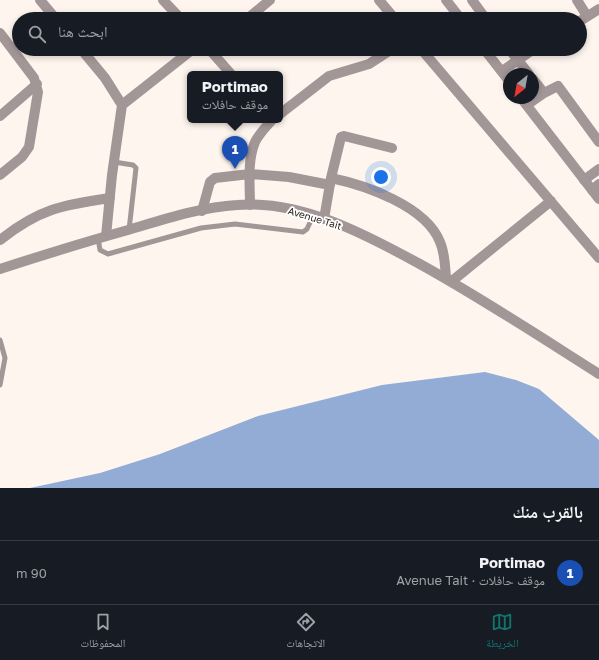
<!DOCTYPE html>
<html lang="ar">
<head>
<meta charset="utf-8">
<style>
	:root { --surface:#171b24; --page:#242831; --text:#f1f3f6; --muted:#9ea1a6; --line:#363941; --accent:#0f766e }
	body { margin:0; font-family:"Golos Text","Noto Naskh Arabic",sans-serif; background:var(--page); color:var(--text); direction:rtl }
	.compass { position:absolute; left:503px; top:68px; width:36px; height:36px; border-radius:50%; background:var(--surface); box-shadow:0 2px 6px #0003; rotate:211deg }
	.you { position:absolute; left:381px; top:177px; width:14px; height:14px; margin:-10px; border:3px solid #fff; border-radius:50%; background:#1a73e8; box-shadow:0 0 0 6px #1a73e833 }
	.badge { display:grid; place-items:center; width:26px; height:26px; border-radius:50%; background:var(--accent); color:#fff; font-size:13px; font-weight:700 }
	.pin { position:absolute; translate:-50% -33px; filter:drop-shadow(0 1px 2px #0008) }
	.pin::after { content:''; position:absolute; top:21px; width:14px; height:12px; background:inherit; clip-path:polygon(0 0,100% 0,50% 100%) }
	.popup { position:absolute; left:187px; top:71px; width:96px; height:52px; box-sizing:border-box; display:grid; place-content:center; border-radius:6px; background:var(--surface); filter:drop-shadow(0 1px 3px #0005); font-size:13px; white-space:nowrap; color:var(--muted) }
	.popup b { font-size:15px; color:var(--text) }
	.popup::after { content:''; position:absolute; left:50%; top:100%; margin-left:-8px; border:8px solid transparent; border-top-color:var(--surface) }
	.list { margin:0; padding:0; list-style:none }
	h2 { display:flex; justify-content:space-between; align-items:center; height:52px; margin:0; padding:0 16px; font-size:17px }
	h2 small { font-size:13px; font-weight:400; color:var(--muted) }
	.list li { display:grid; grid-template-columns:26px 1fr auto; gap:12px; align-items:center; box-sizing:border-box; height:64px; padding:0 16px; border-top:1px solid var(--line) }
	.list b { display:block; font-size:15px; white-space:nowrap }
	.list p { margin:0; font-size:13px; white-space:nowrap; color:var(--muted) }
	.list em { font-size:13px; font-style:normal; color:var(--muted) }
	.icon { flex:none; width:22px; height:22px; fill:none; stroke:currentColor; stroke-width:2; stroke-linecap:round; stroke-linejoin:round }
	.map { position:relative; flex:none; width:599px; height:488px; overflow:hidden; direction:ltr }
	.search { position:absolute; background:var(--surface); box-shadow:0 2px 6px #0003; left:12px; right:12px; top:12px; height:44px; display:flex; align-items:center; gap:10px; box-sizing:border-box; padding:0 14px; border-radius:22px; color:var(--muted); font-size:15px }
	.sheet { height:116px; background:var(--surface) }
	nav { display:flex; justify-content:space-around; align-items:center; box-sizing:border-box; height:56px; border-top:1px solid var(--line); background:var(--surface); font-size:11px; color:var(--muted) }
	nav a { display:grid; justify-items:center; gap:2px }
	nav .on { color:var(--accent) }
	.map>svg:first-child { display:block }
	.water { fill:#92acd6 }
	.lines { fill:none; stroke-linecap:round; stroke-linejoin:round }
	.service { stroke:#a39697; stroke-width:5 }
	.minor { stroke:#a39697; stroke-width:10 }
	.tertiary { stroke:#a39697; stroke-width:10 }
	.labels { text-anchor:middle; stroke-width:3.5; stroke-linejoin:round; paint-order:stroke }
	.street-label { font-size:10px; fill:#251d16; stroke:#fff }
</style>
</head>
<body>
<div class="map">
<svg width="599" height="488" viewBox="0 0 599 488">
	<rect width="100%" height="100%" fill="#fef5ee"/>
	<path class="water" d="M485,372L516,380L539,389L599,440V488H30L100,473L160,454L258,416L382,385Z"/>
	<g class="lines">
		<path class="service" d="M114,162L133,165L136,168L129,230
			M98,238L100,250L108,254L201,228L235,224L303,232L307,229L313,216
			M0,340L5,358L0,385"/>
		<path class="minor" d="M40,0L56,19
			M163,0L181,19
			M379,0L395,19
			M472,0L486,19
			M577,0L587,16
			M247,19L270,0
			M580,21L599,9
			M0,33L34,78L38,92L29,147L22,157L0,175
			M81,49L105,78L122,105L112,175L106,236
			M209,49L231,74
			M421,49L599,258
			M509,49L529,74
			M502,71L534,49
			M533,79L544,93L558,86L599,142
			M122,105L193,49
			M527,105L544,93
			M280,114L329,76L369,64L392,49
			M0,116L37,84
			M331,178C365,185 426,206 440,242C445,253 445,266 446,278
			M584,180L599,169
			M592,190L599,184
			M250,205C250,185 247,161 255,142C259,134 266,127 272,120
			M202,211L210,182L215,178L250,174L289,177L330,185
			M324,219L331,178L341,137L344,136L392,148
			M0,240C39,209 62,205 110,198
			M452,281L551,201"/>
		<path class="tertiary" d="M446,0L461,19
			M484,49L509,81
			M521,98L599,199
			M0,269C43,255 85,242 128,230C162,220 201,207 237,205C301,200 363,233 418,263C480,297 539,336 599,374"/>
	</g>
	<g class="labels">
		<g class="street-label">
			<text transform="translate(315 218) rotate(17)" y="4">Avenue Tait</text>
		</g>
	</g>
</svg>
<svg class="compass" viewBox="-18 -18 36 36"><path d="M0-13l5 13h-10z" fill="#e53935"/><path d="M0 13l5-13h-10z" fill="#9ea1a6"/></svg>
<div class="you"></div>
<div class="pin badge" style="left:235px;top:169px;background:#1a4fb4">1</div>
<div class="popup"><b>Portimao</b>موقف حافلات</div>
<div class="search"><svg class="icon" aria-label="search" viewBox="0 0 24 24"><circle cx="10" cy="10" r="6"/><path d="M15 15l6 6"/></svg>ابحث هنا</div>
</div>
<section class="sheet">
<h2>بالقرب منك<small></small></h2>
<ul class="list">
<li><span class="badge" style="background:#1a4fb4">1</span><div><b>Portimao</b><p>موقف حافلات · Avenue Tait</p></div><em>90 m</em></li>
</ul>
</section>
<nav>
<a class="on"><svg class="icon" aria-label="map" viewBox="0 0 24 24"><path d="M3 6l6-2 6 2 6-2v14l-6 2-6-2-6 2zM9 4v14M15 6v14"/></svg>الخريطة</a>
<a><svg class="icon" aria-label="directions" viewBox="0 0 24 24"><path d="M12 3l9 9-9 9-9-9zM9 14v-3h6M13 9l2 2-2 2"/></svg>الاتجاهات</a>
<a><svg class="icon" aria-label="saved" viewBox="0 0 24 24"><path d="M7 4h10v16l-5-4-5 4z"/></svg>المحفوظات</a>
</nav>
</body>
</html>
